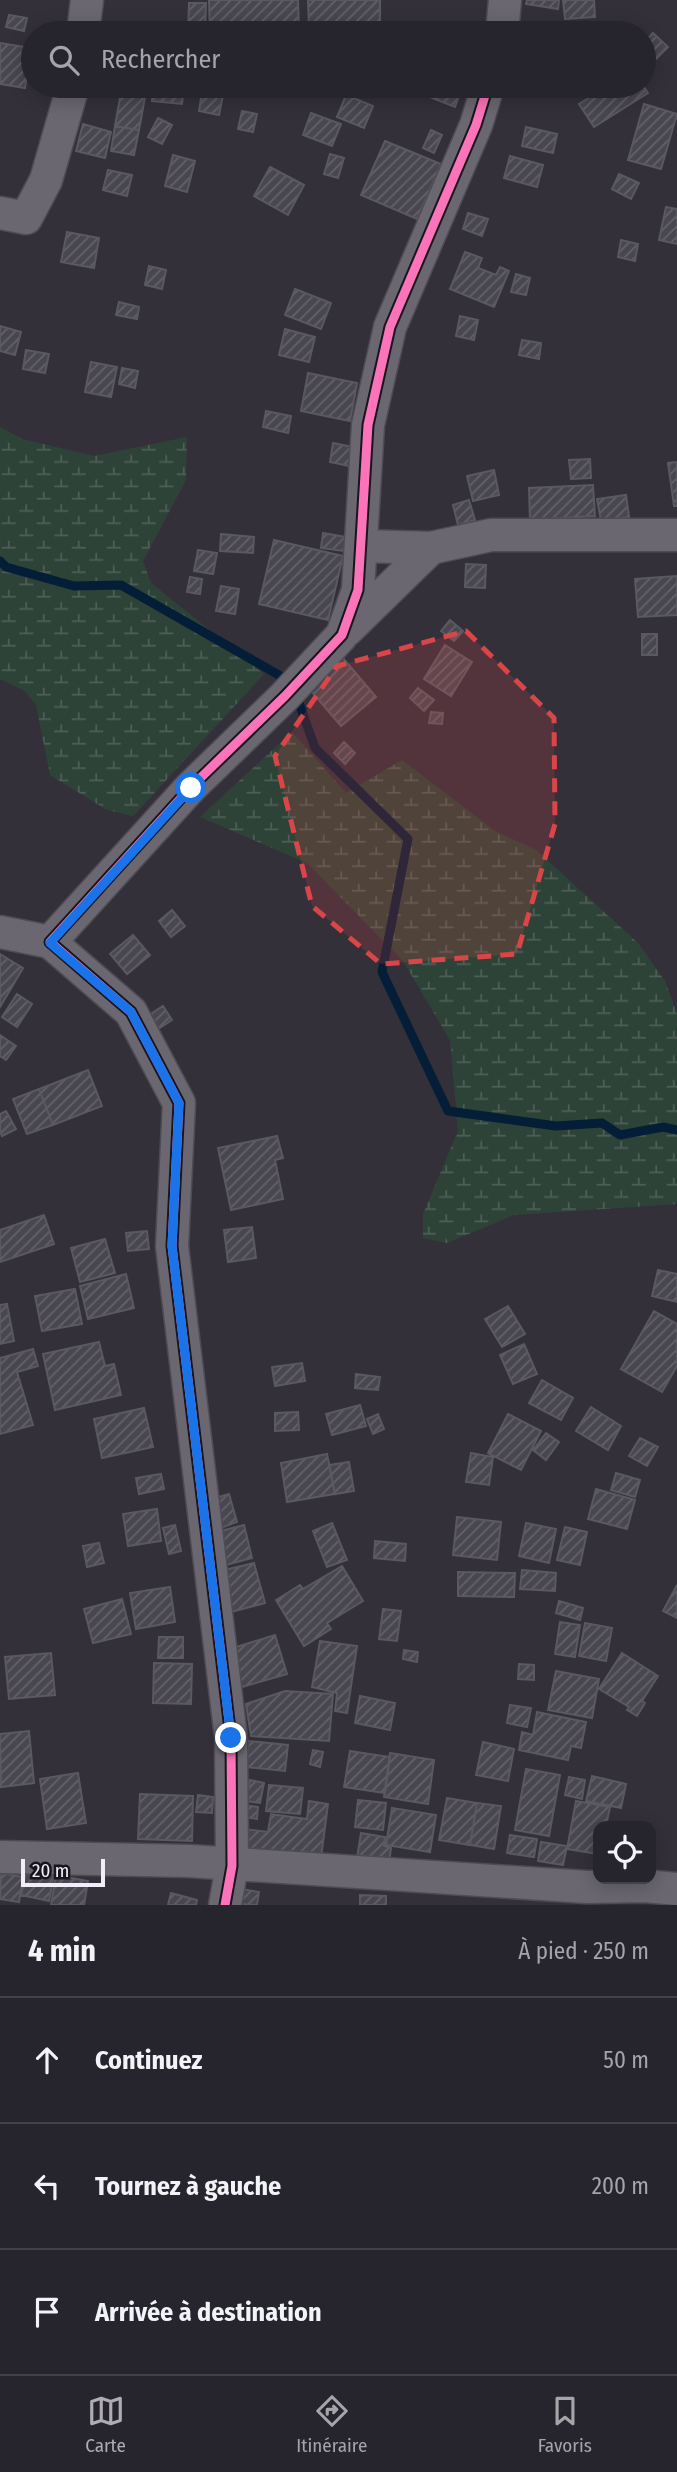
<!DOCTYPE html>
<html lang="fr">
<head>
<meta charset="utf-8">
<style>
	:root { --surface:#26242c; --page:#323038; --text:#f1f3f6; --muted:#a4a4a9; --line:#424148; --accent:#afabb7 }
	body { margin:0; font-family:"Fira Sans Condensed",sans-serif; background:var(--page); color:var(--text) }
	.controls { position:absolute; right:21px; bottom:21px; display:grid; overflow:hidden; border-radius:14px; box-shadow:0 4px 18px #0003 }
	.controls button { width:63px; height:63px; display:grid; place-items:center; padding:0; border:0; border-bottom:2px solid var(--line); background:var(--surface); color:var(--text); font:35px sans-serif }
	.scale { position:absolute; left:21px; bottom:18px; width:84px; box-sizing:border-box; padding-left:7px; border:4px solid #f2edfb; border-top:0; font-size:19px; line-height:24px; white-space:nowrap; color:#f2edfb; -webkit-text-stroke:5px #18151e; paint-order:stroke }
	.stop { position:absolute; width:21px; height:21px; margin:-16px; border:5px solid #1a73e8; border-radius:50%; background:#fff }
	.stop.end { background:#1a73e8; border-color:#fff; box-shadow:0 2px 7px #0008 }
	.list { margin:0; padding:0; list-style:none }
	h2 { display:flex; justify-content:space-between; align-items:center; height:91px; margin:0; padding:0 28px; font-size:30px }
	h2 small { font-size:23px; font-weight:400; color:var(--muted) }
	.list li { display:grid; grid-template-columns:46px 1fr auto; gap:21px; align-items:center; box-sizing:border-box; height:126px; padding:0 28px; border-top:2px solid var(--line) }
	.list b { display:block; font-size:26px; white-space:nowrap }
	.list em { font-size:23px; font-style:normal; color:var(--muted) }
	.icon { flex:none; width:38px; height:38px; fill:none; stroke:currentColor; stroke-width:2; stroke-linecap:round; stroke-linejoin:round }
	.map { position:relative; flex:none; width:677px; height:1905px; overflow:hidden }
	.search { position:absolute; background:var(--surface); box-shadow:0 4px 18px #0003; left:21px; right:21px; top:21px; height:77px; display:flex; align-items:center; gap:18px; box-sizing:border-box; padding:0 24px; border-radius:38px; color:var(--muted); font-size:26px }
	.sheet { height:469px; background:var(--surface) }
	nav { display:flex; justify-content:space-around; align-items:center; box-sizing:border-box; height:98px; border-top:2px solid var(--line); background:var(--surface); font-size:19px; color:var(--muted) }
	nav a { display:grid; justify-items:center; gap:4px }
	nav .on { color:var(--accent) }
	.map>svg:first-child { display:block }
	.wetland { fill:url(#wetland-marsh) }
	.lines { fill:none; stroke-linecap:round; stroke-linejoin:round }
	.stream { stroke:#051e37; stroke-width:9 }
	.building { fill:url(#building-hatch); stroke:#5a5861; stroke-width:2 }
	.minor-casing { stroke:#4f4b55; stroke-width:35 }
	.minor { stroke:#6a6770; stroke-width:32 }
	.cycleway-casing { stroke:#18151e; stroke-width:13 }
	.cycleway { stroke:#fb73b8; stroke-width:9 }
	.route { stroke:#1a73e8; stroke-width:9 }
	.marked { fill:#da4648; fill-opacity:0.2; stroke:#da4648; stroke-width:5; stroke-dasharray:14 9; stroke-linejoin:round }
</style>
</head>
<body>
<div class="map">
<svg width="677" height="1905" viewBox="0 0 677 1905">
	<defs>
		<pattern id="wetland-marsh" width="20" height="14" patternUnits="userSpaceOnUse" patternTransform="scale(1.75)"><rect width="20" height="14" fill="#2e4338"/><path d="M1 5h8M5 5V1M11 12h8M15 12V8" fill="none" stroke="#4d5e56"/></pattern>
		<pattern id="building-hatch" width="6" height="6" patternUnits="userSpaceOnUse" patternTransform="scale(1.75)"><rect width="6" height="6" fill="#48464f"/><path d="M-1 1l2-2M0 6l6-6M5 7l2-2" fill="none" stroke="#636169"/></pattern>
	</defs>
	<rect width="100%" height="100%" fill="#33303a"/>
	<path class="wetland" d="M0,427L22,439L94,456L187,437L186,480L143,561L151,583L264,674L133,816L107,810L50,775L36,705L25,691L0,679Z
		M292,732L346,793L402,760L495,831L536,850L638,943L665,981L677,1014V1204L514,1215L447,1243L423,1238V1214L458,1131L450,1040L403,961L307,863L200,817Z"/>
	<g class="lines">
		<path class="stream" d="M0,561L6,567L74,586L121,585L284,678
			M298,700L315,748L408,839L382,972L448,1111L556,1126L602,1123L620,1135L663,1127L677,1130"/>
	</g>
	<path class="building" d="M209,0H298L299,31L210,33Z
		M308,0H380V29L309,30Z
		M527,0H559L558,9L526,4Z
		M563,0H594L595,17L565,19Z
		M189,3H206L205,33H188Z
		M9,15L27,18L24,31L6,27Z
		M653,33L668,47L647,68L644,66V43Z
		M0,43L31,48L25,88L0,84Z
		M153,86H184L182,104L152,101Z
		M201,86H253L252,94L201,89Z
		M431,86H450L461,90L455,107L427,96Z
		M608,86H643L648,93L594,127L579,104Z
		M121,92L145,97L139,130L115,126Z
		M202,92L223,95L219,115L199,111Z
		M346,95L373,106L364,128L337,117Z
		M644,104L677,114L661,169L628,160Z
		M242,111L257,114L253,132L238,129Z
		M311,113L341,124L332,146L303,135Z
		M158,118L172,125L162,144L148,137Z
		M83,124L111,132L105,158L76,151Z
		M115,126L139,130L134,155L111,151Z
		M526,127L557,134L553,153L522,146Z
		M431,130L442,135L434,153L423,148Z
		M385,141L441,164L417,219L361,195Z
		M330,154L344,158L338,178L324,174Z
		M173,155L195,161L187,192L165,186Z
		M510,156L543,165L537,187L504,178Z
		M270,167L304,185L288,215L254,196Z
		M108,170L132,175L127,196L103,190Z
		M619,174L639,183L631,199L612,189Z
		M666,207L677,209V244L659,240Z
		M468,213L488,219L482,236L463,229Z
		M67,232L99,238L94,268L61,262Z
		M621,240L638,244L635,261L618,257Z
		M465,252L482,258L478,268L496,275L500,267L509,271L494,307L450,289Z
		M149,266L166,270L162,289L145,285Z
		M516,274L530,278L526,295L511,292Z
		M295,289L331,303L321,329L285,315Z
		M119,302L139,307L137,319L116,315Z
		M460,316L478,320L474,340L456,336Z
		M0,326L21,332L15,355L0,351Z
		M285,329L315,337L309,362L279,355Z
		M522,340L541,343L539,359L519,355Z
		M26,350L49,354L45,373L23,369Z
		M91,362L117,367L111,397L85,392Z
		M122,368L138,371L135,388L119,384Z
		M308,373L357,383L350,421L301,411Z
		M266,411L291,416L288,433L263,427Z
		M333,443L353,447L349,466L330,462Z
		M590,459L591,478L571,479L569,460Z
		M677,462V506H674L668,463Z
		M494,470L499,495L473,501L467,476Z
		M593,485L595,516L530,520L529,488Z
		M626,495L629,517L601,521L597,499Z
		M469,500L475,520L458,525L453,505Z
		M323,533L346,537L343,551L321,548Z
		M221,534L254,537L253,553L220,551Z
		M274,540L343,556L328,620L259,604Z
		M198,550L217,553L213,574L194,571Z
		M466,564L486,565L485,588L465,587Z
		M677,576V615L638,617L635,579Z
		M190,577L202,579L200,594L187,592Z
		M221,586L239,589L235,614L216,611Z
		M450,620L463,631L454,641L441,631Z
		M642,634H657V655H642Z
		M445,645L472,662L451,696L424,679Z
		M342,657L376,697L341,726L307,686Z
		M418,688L434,700L424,711L410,698Z
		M431,712L443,713L442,724L429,723Z
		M344,742L355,753L345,764L334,753Z
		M172,910L185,926L171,937L159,921Z
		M133,935L150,955L127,974L110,954Z
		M0,954L23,968L0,1007Z
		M17,994L32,1004L17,1027L2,1017Z
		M163,1006L172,1020L155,1031L146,1017Z
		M0,1035L16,1046L6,1060L0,1056Z
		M88,1070L102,1106L53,1125L39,1089Z
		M39,1089L53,1125L27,1134L13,1099Z
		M6,1111L16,1129L2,1136L0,1131V1114Z
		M277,1136L283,1158L275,1160L283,1199L231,1210L218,1148Z
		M44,1215L54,1244L0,1262V1230Z
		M252,1227L256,1258L228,1262L224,1230Z
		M147,1231L149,1249L128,1251L126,1233Z
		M105,1239L115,1273L80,1282L71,1248Z
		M658,1270L677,1274V1302L652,1296Z
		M126,1274L134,1308L88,1319L80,1286Z
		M75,1289L82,1324L42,1331L35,1296Z
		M7,1304L14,1341L0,1344V1305Z
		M508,1306L525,1334L502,1347L485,1319Z
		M654,1311L677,1324V1366L662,1392L621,1369Z
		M99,1342L105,1366L114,1364L121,1395L55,1410L43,1354Z
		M524,1344L537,1374L513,1384L500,1355Z
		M33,1349L38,1366L17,1372L33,1425L0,1434V1358Z
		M302,1363L305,1381L275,1386L272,1367Z
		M356,1374L380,1377L378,1390L355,1388Z
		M542,1380L573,1398L561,1420L529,1403Z
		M360,1405L366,1426L332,1435L326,1414Z
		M591,1407L621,1426L608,1450L576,1431Z
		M144,1408L153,1447L102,1458L94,1419Z
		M298,1412L299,1430L275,1431V1413Z
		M378,1414L384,1429L373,1434L367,1419Z
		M508,1414L541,1431L521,1470L488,1453Z
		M546,1433L559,1442L546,1460L533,1450Z
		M640,1438L658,1447L647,1466L629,1456Z
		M471,1453L493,1457L489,1485L466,1482Z
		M327,1454L335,1494L287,1502L281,1463Z
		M349,1462L354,1491L335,1494L329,1465Z
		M616,1473L640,1480L635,1497L611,1490Z
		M161,1474L164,1489L139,1494L136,1478Z
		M596,1489L635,1500L627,1529L588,1519Z
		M229,1494L237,1522L215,1530L205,1501Z
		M157,1509L161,1541L128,1546L123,1514Z
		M457,1517L501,1522L497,1560L453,1555Z
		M332,1523L347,1560L327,1567L313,1531Z
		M526,1523L556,1529L549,1563L519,1556Z
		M175,1525L181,1551L169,1554L163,1528Z
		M244,1525L252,1558L218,1567L209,1534Z
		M565,1527L587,1532L580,1565L557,1560Z
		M375,1541L406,1544L405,1561L374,1558Z
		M99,1543L104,1563L87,1567L83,1546Z
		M254,1563L265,1603L227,1613L216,1572Z
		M342,1566L363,1601L327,1623L331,1629L304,1646L276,1600L300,1585L303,1589Z
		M522,1570L556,1573L555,1591L520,1589Z
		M458,1572L515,1573L514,1597L458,1596Z
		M677,1585V1618L663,1611Z
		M170,1587L175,1622L136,1629L130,1593Z
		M122,1599L131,1634L93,1643L84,1609Z
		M559,1601L583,1608L580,1620L556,1613Z
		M383,1609L401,1611L397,1641L379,1639Z
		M560,1622L580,1625L575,1657L555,1654Z
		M585,1623L612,1628L606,1661L579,1656Z
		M275,1635L287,1674L242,1687L230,1649Z
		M159,1637H183V1658H158Z
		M320,1641L357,1646L347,1713L335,1711L337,1693L312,1687Z
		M404,1650L418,1652L417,1662L403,1659Z
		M51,1653L55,1695L9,1699L5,1657Z
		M622,1653L658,1676L642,1701L645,1703L637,1716L627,1710L629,1707L599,1689Z
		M154,1663L192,1664L191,1704L153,1703Z
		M519,1664L534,1665V1680L518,1679Z
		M556,1671L599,1679L592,1718L548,1710Z
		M285,1691L333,1694L329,1741L251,1736L246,1704Z
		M360,1696L395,1703L390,1730L355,1723Z
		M510,1705L531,1708L527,1727L507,1723Z
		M537,1712L586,1722L581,1748L571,1746L568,1760L519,1750L522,1732L533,1735Z
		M29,1731L34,1783L1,1787L0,1734Z
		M249,1741L288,1745L285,1771L246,1767Z
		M483,1742L514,1749L508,1781L476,1775Z
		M313,1750L323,1752L320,1767L310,1764Z
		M350,1751L390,1757L385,1793L344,1787Z
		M390,1753L434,1760L428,1804L384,1797Z
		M526,1769L560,1775L549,1836L515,1830Z
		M78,1773L86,1823L47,1829L40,1779Z
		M592,1776L626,1784L621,1808L586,1801Z
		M569,1777L585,1780L582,1799L565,1795Z
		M250,1780L264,1783L260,1803L246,1801Z
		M269,1785L303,1788L300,1814L266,1811Z
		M140,1794L193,1796L192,1841L138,1839Z
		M198,1795L213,1797L212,1813L196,1812Z
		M447,1798L477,1803L470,1845L439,1840Z
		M358,1800L386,1803L383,1830L355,1827Z
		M309,1801L328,1804L321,1858L243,1848L245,1829L268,1832L271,1814L307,1819Z
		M576,1801L610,1807L606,1826H598V1854L567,1849Z
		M477,1803L501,1806L494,1849L470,1845Z
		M245,1805L258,1807L257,1819L243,1817Z
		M392,1808L436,1815L430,1852L386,1845Z
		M361,1833L385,1837L384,1846L391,1848L389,1863L357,1858Z
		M510,1835L537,1839L534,1857L507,1853Z
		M541,1842L567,1846L563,1865L538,1861Z
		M27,1867L54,1873L49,1901L21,1895Z
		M1,1873L23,1877L19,1902L0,1899Z
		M56,1875L88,1881L84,1905H51Z
		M241,1889L259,1892L257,1905L238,1904Z
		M171,1893L197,1900L196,1905H168Z
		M360,1895L386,1896V1905H360Z"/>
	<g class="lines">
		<defs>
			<path id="minor" d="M83,33L87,0
				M502,33L505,0
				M0,213L26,218L46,180L73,86
				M362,546L431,548L491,535H677
				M347,630L431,548
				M0,932L50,942
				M0,1857L189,1861L587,1887L645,1886L677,1889
				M225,1905L232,1866L231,1738L172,1246L179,1103L131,1012L50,942L190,788L285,696L342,635L358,590L368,425L390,327L476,125L488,86"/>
		</defs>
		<use href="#minor" class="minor-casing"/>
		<use href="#minor" class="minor"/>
		<defs>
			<path id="cycleway" d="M225,1905L232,1866L231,1738L172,1246L179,1103L131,1012L50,942L190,788L285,696L342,635L358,590L368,425L390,327L476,125L488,86"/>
		</defs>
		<use href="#cycleway" class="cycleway-casing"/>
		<use href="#cycleway" class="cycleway"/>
	</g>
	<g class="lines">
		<path class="route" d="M191,788L50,943L131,1012L179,1103L172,1246L231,1738"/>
	</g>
	<path class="marked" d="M466,631L554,718L555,824L517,954L381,964L312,906L275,756L337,666Z"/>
</svg>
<div class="controls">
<button><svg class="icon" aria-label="locate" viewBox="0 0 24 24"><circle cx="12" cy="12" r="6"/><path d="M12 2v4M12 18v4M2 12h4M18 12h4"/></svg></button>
</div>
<div class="scale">20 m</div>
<div class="stop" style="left:191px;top:788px"></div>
<div class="stop end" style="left:231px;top:1738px"></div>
<div class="search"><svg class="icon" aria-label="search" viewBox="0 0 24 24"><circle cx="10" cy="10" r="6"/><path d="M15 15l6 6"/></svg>Rechercher</div>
</div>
<section class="sheet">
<h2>4 min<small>À pied · 250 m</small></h2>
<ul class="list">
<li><svg class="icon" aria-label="ahead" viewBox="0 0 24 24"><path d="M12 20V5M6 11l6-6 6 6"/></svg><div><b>Continuez</b></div><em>50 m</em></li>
<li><svg class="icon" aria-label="left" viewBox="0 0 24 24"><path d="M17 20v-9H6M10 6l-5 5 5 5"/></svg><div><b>Tournez à gauche</b></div><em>200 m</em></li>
<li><svg class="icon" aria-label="arrive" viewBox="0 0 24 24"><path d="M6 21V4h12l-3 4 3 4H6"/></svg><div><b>Arrivée à destination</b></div></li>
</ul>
</section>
<nav>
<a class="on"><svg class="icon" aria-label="map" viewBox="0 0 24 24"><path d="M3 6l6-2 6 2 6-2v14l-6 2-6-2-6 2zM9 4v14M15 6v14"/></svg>Carte</a>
<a><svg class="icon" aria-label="directions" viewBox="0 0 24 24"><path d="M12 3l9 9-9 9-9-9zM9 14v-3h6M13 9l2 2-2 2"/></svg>Itinéraire</a>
<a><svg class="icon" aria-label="saved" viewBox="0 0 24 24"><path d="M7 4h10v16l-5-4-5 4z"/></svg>Favoris</a>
</nav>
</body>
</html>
